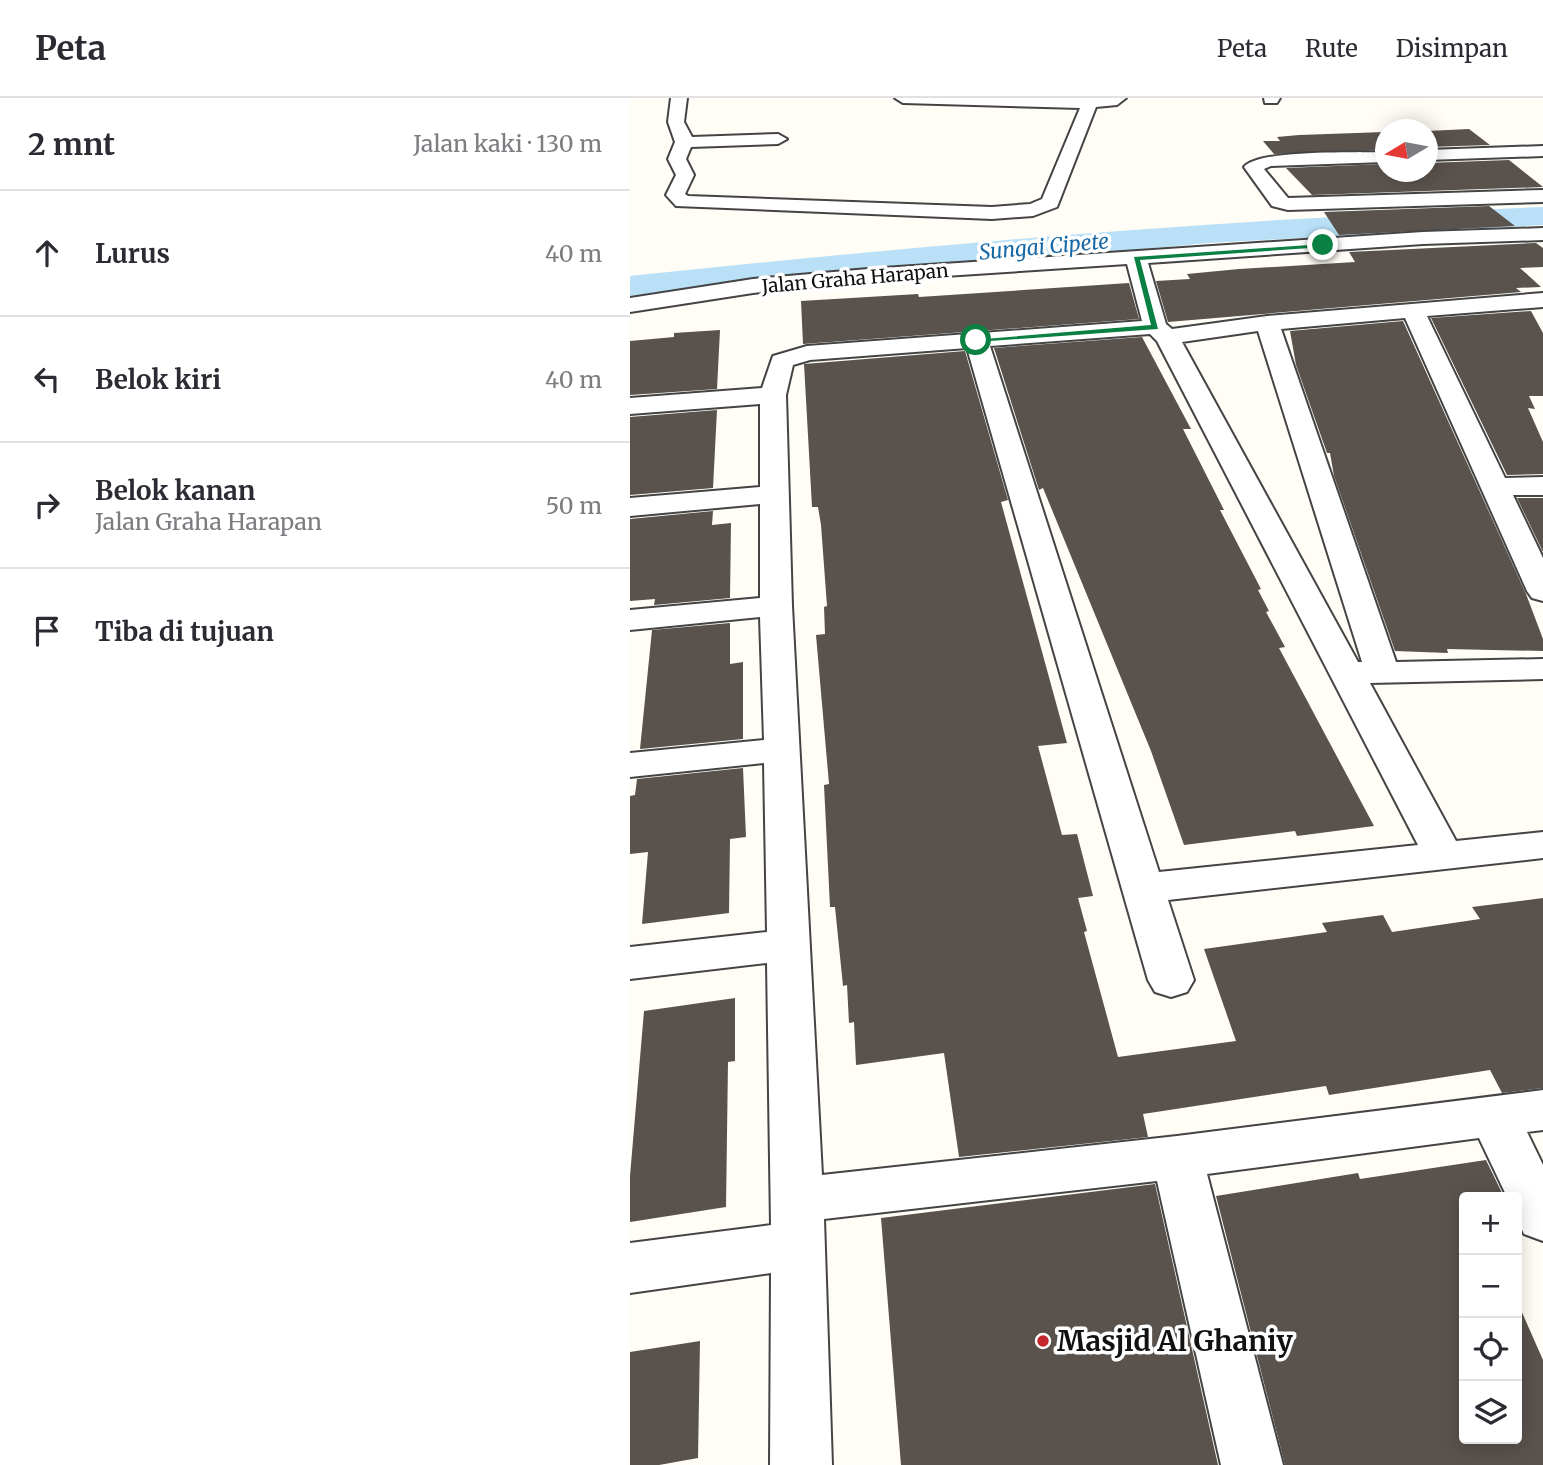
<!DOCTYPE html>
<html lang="id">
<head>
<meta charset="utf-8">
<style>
	:root { --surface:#fff; --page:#f7f7f7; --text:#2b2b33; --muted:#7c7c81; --line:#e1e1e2 }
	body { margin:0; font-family:Merriweather,serif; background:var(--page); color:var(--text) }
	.controls { position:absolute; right:21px; bottom:21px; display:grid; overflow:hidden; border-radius:7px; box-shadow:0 4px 18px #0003 }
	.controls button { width:63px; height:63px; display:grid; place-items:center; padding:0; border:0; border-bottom:2px solid var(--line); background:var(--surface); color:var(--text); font:35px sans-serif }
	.compass { position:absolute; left:745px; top:21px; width:63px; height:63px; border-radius:50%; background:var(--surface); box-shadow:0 4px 18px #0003; rotate:260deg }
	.stop { position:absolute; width:21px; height:21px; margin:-16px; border:5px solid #0b8043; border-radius:50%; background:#fff }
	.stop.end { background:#0b8043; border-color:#fff; box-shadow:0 2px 7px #0008 }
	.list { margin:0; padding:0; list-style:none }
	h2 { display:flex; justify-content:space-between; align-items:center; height:91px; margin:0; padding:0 28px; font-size:30px }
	h2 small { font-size:23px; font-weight:400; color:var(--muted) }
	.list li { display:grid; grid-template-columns:46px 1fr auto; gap:21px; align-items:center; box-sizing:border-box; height:126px; padding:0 28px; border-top:2px solid var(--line) }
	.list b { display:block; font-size:26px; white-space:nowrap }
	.list p { margin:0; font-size:23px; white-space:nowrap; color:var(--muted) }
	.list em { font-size:23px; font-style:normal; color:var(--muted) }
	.icon { flex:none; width:38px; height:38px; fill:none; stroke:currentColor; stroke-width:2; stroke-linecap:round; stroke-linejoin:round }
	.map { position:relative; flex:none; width:913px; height:1367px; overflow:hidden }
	header { display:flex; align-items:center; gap:42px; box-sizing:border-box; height:98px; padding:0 35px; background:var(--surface); border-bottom:2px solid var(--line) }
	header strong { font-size:33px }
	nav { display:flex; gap:38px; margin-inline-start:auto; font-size:24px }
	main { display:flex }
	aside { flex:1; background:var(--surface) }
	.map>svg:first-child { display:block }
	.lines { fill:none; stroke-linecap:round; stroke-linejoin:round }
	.canal { fill:#b9e0f7; fill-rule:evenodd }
	.building { fill:#5a524d }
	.street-casing { stroke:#444; stroke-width:4 }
	.street { fill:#fff; fill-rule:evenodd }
	.route { fill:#0b8043 }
	.poi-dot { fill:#c4262e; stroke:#fff; stroke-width:2.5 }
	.labels { text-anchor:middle; stroke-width:7; stroke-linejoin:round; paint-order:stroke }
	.far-street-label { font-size:19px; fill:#111; stroke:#fff }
	.far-water-label { font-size:21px; font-style:italic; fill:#1768a6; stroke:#fff }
	.near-poi-label { font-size:28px; font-weight:bold; fill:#111; stroke:#fff; text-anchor:start }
</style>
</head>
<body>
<header>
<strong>Peta</strong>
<nav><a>Peta</a><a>Rute</a><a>Disimpan</a></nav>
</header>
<main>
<aside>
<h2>2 mnt<small>Jalan kaki · 130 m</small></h2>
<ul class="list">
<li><svg class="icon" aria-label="ahead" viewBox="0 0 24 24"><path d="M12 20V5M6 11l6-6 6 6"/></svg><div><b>Lurus</b></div><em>40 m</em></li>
<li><svg class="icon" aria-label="left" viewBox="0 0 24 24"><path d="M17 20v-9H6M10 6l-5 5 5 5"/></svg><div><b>Belok kiri</b></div><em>40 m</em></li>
<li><svg class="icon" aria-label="right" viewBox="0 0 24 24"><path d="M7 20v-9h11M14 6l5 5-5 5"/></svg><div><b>Belok kanan</b><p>Jalan Graha Harapan</p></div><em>50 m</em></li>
<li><svg class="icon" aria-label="arrive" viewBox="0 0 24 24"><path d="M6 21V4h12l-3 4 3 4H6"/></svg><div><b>Tiba di tujuan</b></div></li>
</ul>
</aside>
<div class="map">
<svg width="913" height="1367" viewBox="0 0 913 1367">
	<rect width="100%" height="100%" fill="#fffdf5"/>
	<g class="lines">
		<path class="canal" d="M913,109V127L579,145L0,198V178C303,146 608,120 913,109Z"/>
	</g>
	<path class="building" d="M839,31L860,47L797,49V33Z
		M755,34V52L644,56L633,43H650L647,39L669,37Z
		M879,62L913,89L682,97L656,70L755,66V74H797V65Z
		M859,108L885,128L709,137L694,114Z
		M906,145L913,150V169L890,170L911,189L886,190L891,194L538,224L526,183L560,181L557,176L609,171L725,164L719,154Z
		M499,185L509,221L173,246L171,203L288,196L289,199Z
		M901,213L913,235V298H899L905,311L898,310L913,344V376L877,377L801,220Z
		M773,223L896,496L913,541V553L817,551L818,555L765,553L704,378L700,355H697L666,267L660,233Z
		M90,232L87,291L0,297V243L44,239V235Z
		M512,239L561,331H553L594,412H590L631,491L628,492L639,513L636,514L655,549L649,550L744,728L667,738L665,733L554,747L521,653L413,390L409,392L364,250Z
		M335,253L378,402L371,404L437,645L408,648L432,737L447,736L463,798L448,800L457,833L454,834L488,959L606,943L574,851L697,834L692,825L753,817L762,834L850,821L842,809L913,800V990L872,995L860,972L699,997L696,988L513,1016L518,1039L329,1059L314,955L226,967L224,924L219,925L217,887L213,888L205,809H200L194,687L199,686L186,537L195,536L194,509L197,508L191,427L188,409H182L174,266Z
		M87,312L83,390L0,397V319Z
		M887,400H913V454Z
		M83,413L82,427L101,425L100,500L24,507L25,501L0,503V421Z
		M100,525V566L113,564V641L10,651L22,532Z
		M113,670L116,739L100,741L99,815L12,826L18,754L0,756V698L5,697L7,681Z
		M105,900V963L98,964L96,1109L0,1124V1078L14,913Z
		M856,1062L874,1099H834V1341H887V1203L913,1262V1367H655L586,1098L728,1075L730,1081Z
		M525,1086L588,1367H271L251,1120Z
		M70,1243L68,1360L29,1367H0V1254Z"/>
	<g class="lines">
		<defs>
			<path id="street" d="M41,0H57L54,24L62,39L148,36L157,41L148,46L61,49L56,61L64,77L55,96L58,98L362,109L400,106L412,101L450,10L273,5L265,0H496L487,7L466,9L427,109L403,118L362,121L46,108L36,97L46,77L38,61L45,44L38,24Z
				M634,0H650L647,5H635Z
				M913,48V58L797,62V52Z
				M755,54V64L641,68L634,71L658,100L913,92V104L658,112L642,108L614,69C629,51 728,55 755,54Z
				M913,130V142L793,146L518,165L536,226L542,231L637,218L913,195V209L797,218L875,380L913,379V397H883L913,460V503L902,500L897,493L775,220L651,231L766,564L913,561V581L740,585L826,743L913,734V760L538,802L564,882L557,894L541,899L525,894L518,882L337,250L180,262L163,267L156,297L162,508L192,1077L547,1038L913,992V1032L897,1034L913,1067V1143L894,1136L887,1121V1099H877L849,1040L577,1076L653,1367H591L527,1083L194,1121L202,1367H140L141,1175L0,1195V1145L141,1127L137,865L0,881V849L137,834L134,665L0,679V655L134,642L130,519L0,532V512L130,500V406L0,418V400L130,389V306L0,316V300L132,290L143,258L177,248L512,223L497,166L238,183L123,195L0,214V200L123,181L238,171L793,134ZM628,233L732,564H728L552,244ZM520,236L527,243L788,747L529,774L360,248Z"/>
		</defs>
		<use href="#street" class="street-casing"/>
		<use href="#street" class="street"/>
	</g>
	<path class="route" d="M693,146L695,149L510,162L528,231L346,244L342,242L521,227L504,159Z"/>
	<circle class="poi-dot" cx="413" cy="1243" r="7"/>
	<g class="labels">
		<g class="far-street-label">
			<text transform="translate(225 180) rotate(-5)" y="7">Jalan Graha Harapan</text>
		</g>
		<g class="far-water-label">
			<text transform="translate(414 149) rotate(-5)" y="7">Sungai Cipete</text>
		</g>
		<g class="near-poi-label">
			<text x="427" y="1253">Masjid Al Ghaniy</text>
		</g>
	</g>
</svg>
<div class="controls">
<button>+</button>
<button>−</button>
<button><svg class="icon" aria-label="locate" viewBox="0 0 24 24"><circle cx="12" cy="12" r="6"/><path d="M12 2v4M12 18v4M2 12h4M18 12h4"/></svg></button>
<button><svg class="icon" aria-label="layers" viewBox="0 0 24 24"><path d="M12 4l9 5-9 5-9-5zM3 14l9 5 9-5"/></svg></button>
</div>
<svg class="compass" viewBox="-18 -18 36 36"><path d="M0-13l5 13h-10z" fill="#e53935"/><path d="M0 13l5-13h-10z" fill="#7c7c81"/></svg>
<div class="stop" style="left:346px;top:242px"></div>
<div class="stop end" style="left:693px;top:147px"></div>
</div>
</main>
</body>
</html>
